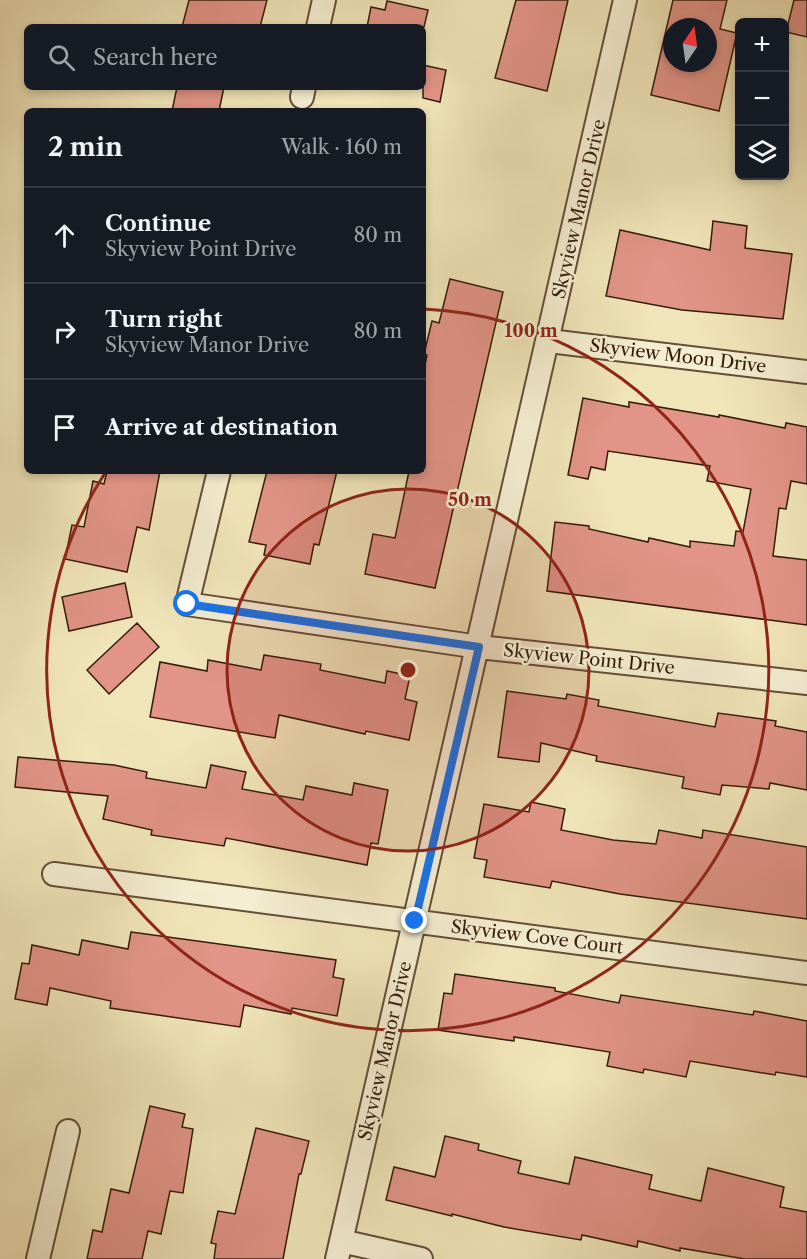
<!DOCTYPE html>
<html lang="en">
<head>
<meta charset="utf-8">
<style>
	:root { --surface:#171b24; --page:#20242c; --text:#f1f3f6; --muted:#9ea1a6; --line:#363941 }
	body { margin:0; font-family:"Libre Caslon Text",serif; background:var(--page); color:var(--text) }
	.controls { position:absolute; right:18px; top:18px; display:grid; overflow:hidden; border-radius:9px; box-shadow:0 3px 9px #0003 }
	.controls button { width:54px; height:54px; display:grid; place-items:center; padding:0; border:0; border-bottom:2px solid var(--line); background:var(--surface); color:var(--text); font:30px sans-serif }
	.compass { position:absolute; left:663px; top:18px; width:54px; height:54px; border-radius:50%; background:var(--surface); box-shadow:0 3px 9px #0003; rotate:13deg }
	.stop { position:absolute; width:18px; height:18px; margin:-14px; border:4px solid #1a73e8; border-radius:50%; background:#fff }
	.stop.end { background:#1a73e8; border-color:#fff; box-shadow:0 2px 6px #0008 }
	.list { margin:0; padding:0; list-style:none }
	h2 { display:flex; justify-content:space-between; align-items:center; height:78px; margin:0; padding:0 24px; font-size:26px }
	h2 small { font-size:20px; font-weight:400; color:var(--muted) }
	.list li { display:grid; grid-template-columns:39px 1fr auto; gap:18px; align-items:center; box-sizing:border-box; height:96px; padding:0 24px; border-top:2px solid var(--line) }
	.list b { display:block; font-size:22px; white-space:nowrap }
	.list p { margin:0; font-size:20px; white-space:nowrap; color:var(--muted) }
	.list em { font-size:20px; font-style:normal; color:var(--muted) }
	.icon { flex:none; width:33px; height:33px; fill:none; stroke:currentColor; stroke-width:2; stroke-linecap:round; stroke-linejoin:round }
	.map { position:relative; flex:none; width:807px; height:1259px; overflow:hidden }
	.search { position:absolute; background:var(--surface); box-shadow:0 3px 9px #0003; left:24px; top:24px; width:402px; height:66px; display:flex; align-items:center; gap:15px; box-sizing:border-box; padding:0 21px; border-radius:9px; color:var(--muted); font-size:22px }
	.panel { position:absolute; background:var(--surface); box-shadow:0 3px 9px #0003; left:24px; top:108px; width:402px; height:366px; border-radius:9px }
	.map>svg:first-child { display:block }
	.building { fill:#e19487; stroke:#341c0b; stroke-width:1.5; fill-rule:evenodd }
	.lines { fill:none; stroke-linecap:round; stroke-linejoin:round }
	.street-casing { stroke:#634e36; stroke-width:26 }
	.street { stroke:#f5eed2; stroke-width:22 }
	.route { stroke:#1a73e8; stroke-width:8 }
	.ring { fill:none; stroke:#8f2418; stroke-width:3 }
	.labels { text-anchor:middle; stroke-width:5; stroke-linejoin:round; paint-order:stroke }
	.street-label { font-size:18px; fill:#341c0b; stroke:#f5eed2 }
	.centre { fill:#8f2418; stroke:#f5eed2; stroke-width:3 }
	.ring-label { font-size:18px; text-anchor:middle; font-weight:bold; fill:#8f2418; stroke:#f5eed2; stroke-width:5; stroke-linejoin:round; paint-order:stroke }
</style>
</head>
<body>
<div class="map">
<svg width="807" height="1259" viewBox="0 0 807 1259">
	<rect width="100%" height="100%" fill="#f0e5b9"/>
	<filter id="stains"><feTurbulence type="fractalNoise" baseFrequency=".00333" numOctaves="4"/><feColorMatrix values="0 0 0 0 .2 0 0 0 0 .09 0 0 0 0 .02 0 0 0 .5 -.17"/></filter>
	<radialGradient id="worn" r=".72"><stop offset=".6" stop-color="#630" stop-opacity="0"/><stop offset="1" stop-color="#630" stop-opacity=".3"/></radialGradient>
	<path class="building" d="M189,0H267L260,27H182Z
		M516,0H568L547,91L495,78Z
		M673,0H727L720,29L737,33L719,111L651,95ZM672,27H708V63H672Z
		M794,0H807V37L786,32Z
		M387,1L428,10L424,27H367L371,7L385,10Z
		M423,65L446,70L440,102L423,98Z
		M177,87H224L219,111H172Z
		M713,221L747,226L745,248L792,254L783,319L682,310L606,296L620,230L710,250Z
		M450,279L503,292L435,588L365,574L373,534L395,538L409,471H423V375L427,355L424,354L432,321L439,323Z
		M583,398L629,407V402L719,417V415L785,428L786,423L807,427V484L791,481L786,509L779,508L773,556L807,560V625L547,591L555,522L589,526V529L648,542L649,538L690,547V541L734,546L736,531L743,532L751,489L707,481L710,466L608,451L605,470L591,467L588,479L568,475Z
		M107,471H160L149,530L137,527L127,572L65,559L72,525L84,527L93,481L104,484Z
		M267,471H337L319,545L314,544L310,564L264,555L266,545L249,542Z
		M125,583L132,617L69,631L62,597Z
		M137,623L159,647L109,694L87,670Z
		M264,655L321,664L320,670L385,683L387,671L410,676L405,699L417,702L409,740L366,731L365,734L279,715L275,738L150,717L160,662L207,671L208,660L261,670Z
		M507,691L566,699L567,694L599,700L598,706L715,727L718,713L776,721L775,726L807,732V790L770,783L769,789L722,785L720,795L682,788L684,777L596,761L597,756L541,743L539,762L498,757Z
		M18,757L114,765L147,772L146,778L206,788L211,765L246,772L242,789L303,800L306,786L352,795L354,783L388,790L378,844L371,843L367,865L226,838L224,846L151,835L152,830L103,819L108,796L15,787Z
		M531,802L565,809L561,830L613,840L656,844L659,830L702,838L703,830L807,847V919L620,894L552,881L550,888L484,877L487,860L474,858L484,804L529,812Z
		M131,932L336,960L333,977L344,979L337,1016L292,1008L291,1014L244,1005L240,1027L110,1008L111,1001L50,988L47,1005L15,999L22,963L29,964L32,945L79,955L82,940L128,949Z
		M455,974L555,988V991L619,1003L621,995L753,1015L754,1011L807,1021V1077L776,1072L775,1075L690,1061L686,1077L644,1069L643,1073L607,1066L610,1052L514,1037V1041L438,1030L444,993L452,994Z
		M150,1106L185,1114L182,1127L193,1129L183,1193L170,1191L161,1234L148,1231L142,1259H87L93,1230L102,1232L111,1189L129,1193Z
		M256,1128L309,1141L301,1174H299L283,1259H214L216,1244L211,1243L218,1211L235,1214Z
		M445,1136L479,1144L478,1150L521,1161L518,1173L569,1184L575,1157L652,1175L649,1189L701,1201L708,1168L784,1187L780,1207L807,1212V1259H745L680,1248V1251L638,1241L637,1247L582,1235L581,1240L504,1227L452,1214V1216L386,1200L394,1167L435,1177Z"/>
	<g class="lines">
		<defs>
			<path id="street" d="M318,27L324,0
				M302,97L304,87
				M549,341L807,372
				M219,471L187,604L479,647L807,683
				M54,874L807,973
				M341,1241L421,1259
				M38,1259L68,1131
				M337,1259L625,0"/>
		</defs>
		<use href="#street" class="street-casing"/>
		<use href="#street" class="street"/>
	</g>
	<g class="lines">
		<path class="route" d="M187,604L479,647L415,921"/>
	</g>
	<circle cx="408" cy="670" r="181" fill="#8f2418" fill-opacity=".12"/>
	<g class="ring">
		<circle cx="408" cy="670" r="181"/>
		<path d="M424 309A361 361 0 1 1 105 473"/>
	</g>
	<g class="labels">
		<g class="street-label">
			<text transform="translate(579 209) rotate(-77)" y="6">Skyview Manor Drive</text>
			<text transform="translate(678 356) rotate(7)" y="6">Skyview Moon Drive</text>
			<text transform="translate(589 659) rotate(6)" y="6">Skyview Point Drive</text>
			<text transform="translate(537 937) rotate(7)" y="6">Skyview Cove Court</text>
			<text transform="translate(385 1051) rotate(-77)" y="6">Skyview Manor Drive</text>
		</g>
	</g>
	<circle cx="408" cy="670" r="9" class="centre"/>
	<g class="ring-label">
		<text x="531" y="337">100 m</text>
		<text x="470" y="506">50 m</text>
	</g>
	<rect width="100%" height="100%" filter="url(#stains)"/>
	<rect width="100%" height="100%" fill="url(#worn)"/>
</svg>
<div class="controls">
<button>+</button>
<button>−</button>
<button><svg class="icon" aria-label="layers" viewBox="0 0 24 24"><path d="M12 4l9 5-9 5-9-5zM3 14l9 5 9-5"/></svg></button>
</div>
<svg class="compass" viewBox="-18 -18 36 36"><path d="M0-13l5 13h-10z" fill="#e53935"/><path d="M0 13l5-13h-10z" fill="#9ea1a6"/></svg>
<div class="stop" style="left:187px;top:604px"></div>
<div class="stop end" style="left:415px;top:921px"></div>
<div class="search"><svg class="icon" aria-label="search" viewBox="0 0 24 24"><circle cx="10" cy="10" r="6"/><path d="M15 15l6 6"/></svg>Search here</div>
<section class="panel">
<h2>2 min<small>Walk · 160 m</small></h2>
<ul class="list">
<li><svg class="icon" aria-label="ahead" viewBox="0 0 24 24"><path d="M12 20V5M6 11l6-6 6 6"/></svg><div><b>Continue</b><p>Skyview Point Drive</p></div><em>80 m</em></li>
<li><svg class="icon" aria-label="right" viewBox="0 0 24 24"><path d="M7 20v-9h11M14 6l5 5-5 5"/></svg><div><b>Turn right</b><p>Skyview Manor Drive</p></div><em>80 m</em></li>
<li><svg class="icon" aria-label="arrive" viewBox="0 0 24 24"><path d="M6 21V4h12l-3 4 3 4H6"/></svg><div><b>Arrive at destination</b></div></li>
</ul>
</section>
</div>
</body>
</html>
